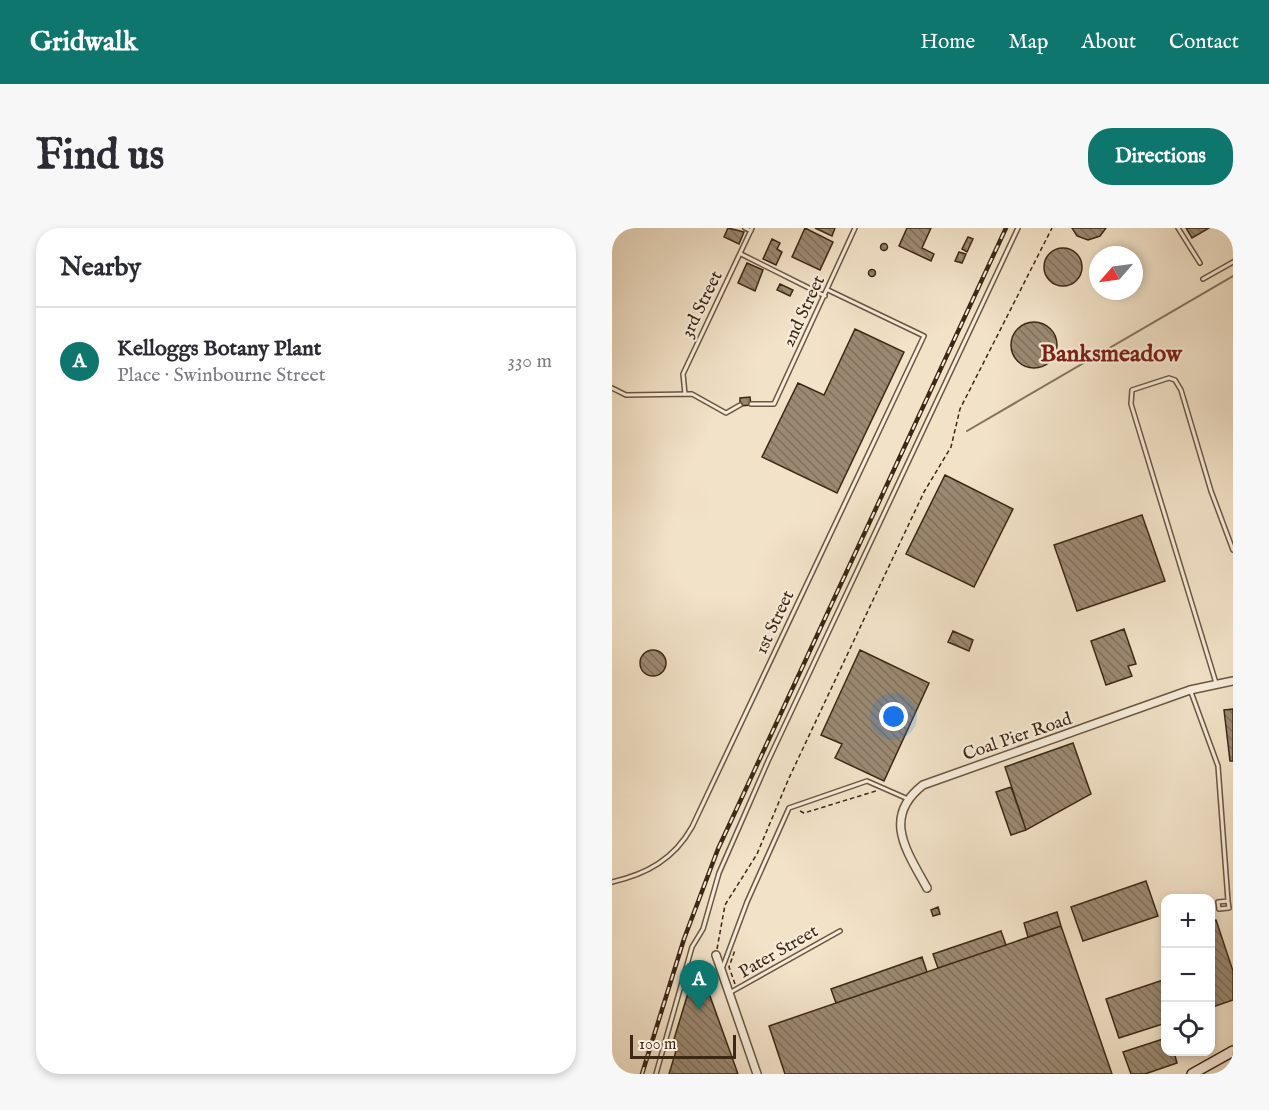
<!DOCTYPE html>
<html lang="en">
<head>
<meta charset="utf-8">
<style>
	:root { --surface:#fff; --page:#f7f7f7; --text:#2b2b33; --muted:#7c7c81; --line:#e1e1e2; --accent:#0f766e }
	body { margin:0; font-family:"IM FELL English",serif; background:var(--page); color:var(--text) }
	.controls { position:absolute; right:18px; bottom:18px; display:grid; overflow:hidden; border-radius:12px; box-shadow:0 3px 9px #0003 }
	.controls button { width:54px; height:54px; display:grid; place-items:center; padding:0; border:0; border-bottom:2px solid var(--line); background:var(--surface); color:var(--text); font:30px sans-serif }
	.compass { position:absolute; left:477px; top:18px; width:54px; height:54px; border-radius:50%; background:var(--surface); box-shadow:0 3px 9px #0003; rotate:242deg }
	.scale { position:absolute; left:18px; bottom:15px; width:106px; box-sizing:border-box; padding-left:6px; border:3px solid #3c2814; border-top:0; font-size:16px; line-height:21px; white-space:nowrap; color:#3c2814; -webkit-text-stroke:4px #f7ecdb; paint-order:stroke }
	.you { position:absolute; left:282px; top:489px; width:21px; height:21px; margin:-15px; border:4px solid #fff; border-radius:50%; background:#1a73e8; box-shadow:0 0 0 9px #1a73e833 }
	.badge { display:grid; place-items:center; width:39px; height:39px; border-radius:50%; background:var(--accent); color:#fff; font-size:20px; font-weight:700 }
	.pin { position:absolute; translate:-50% -50px; filter:drop-shadow(0 2px 3px #0008) }
	.pin::after { content:''; position:absolute; top:32px; width:21px; height:18px; background:inherit; clip-path:polygon(0 0,100% 0,50% 100%) }
	.list { margin:0; padding:0; list-style:none }
	h2 { display:flex; justify-content:space-between; align-items:center; height:78px; margin:0; padding:0 24px; font-size:26px }
	h2 small { font-size:20px; font-weight:400; color:var(--muted) }
	.list li { display:grid; grid-template-columns:39px 1fr auto; gap:18px; align-items:center; box-sizing:border-box; height:108px; padding:0 24px; border-top:2px solid var(--line) }
	.list b { display:block; font-size:22px; white-space:nowrap }
	.list p { margin:0; font-size:20px; white-space:nowrap; color:var(--muted) }
	.list em { font-size:20px; font-style:normal; color:var(--muted) }
	.icon { flex:none; width:33px; height:33px; fill:none; stroke:currentColor; stroke-width:2; stroke-linecap:round; stroke-linejoin:round }
	.map { position:relative; flex:none; width:621px; height:846px; overflow:hidden; border-radius:24px }
	header { display:flex; align-items:center; gap:36px; box-sizing:border-box; height:84px; padding:0 30px; background:var(--accent); color:#fff }
	header strong { font-size:28px }
	nav { display:flex; gap:33px; margin-inline-start:auto; font-size:21px }
	.intro { display:flex; align-items:center; justify-content:space-between; box-sizing:border-box; height:144px; padding:0 36px }
	h1 { margin:0; font-size:42px }
	.button { padding:15px 27px; border-radius:24px; background:var(--accent); color:#fff; font-size:21px; font-weight:700 }
	main { display:flex; gap:36px; padding:0 36px }
	aside { flex:1; background:var(--surface); border-radius:24px; box-shadow:0 3px 9px #0003 }
	.map>svg:first-child { display:block }
	.lines { fill:none; stroke-linecap:round; stroke-linejoin:round }
	.stream { stroke:#84725b; stroke-width:2 }
	.building { fill:url(#building-back-hatch); stroke:#3c2814; stroke-width:1.5 }
	.lane-casing { stroke:#6a5641; stroke-width:6 }
	.street-casing { stroke:#6a5641; stroke-width:10 }
	.secondary-casing { stroke:#3c2814; stroke-width:12 }
	.path { stroke:#3c2814; stroke-width:1.5; stroke-dasharray:4.5 3; stroke-linecap:butt }
	.lane { stroke:#f7ecdb; stroke-width:3 }
	.street { stroke:#f7ecdb; stroke-width:7 }
	.secondary { stroke:#f7ecdb; stroke-width:9 }
	.rail-casing { stroke:#3c2814; stroke-width:4.5 }
	.rail { stroke:#f7ecdb; stroke-width:2; stroke-dasharray:7; stroke-linecap:butt }
	.labels { text-anchor:middle; stroke-width:4.5; stroke-linejoin:round; paint-order:stroke }
	.street-label { font-size:18px; fill:#3c2814; stroke:#f7ecdb }
	.district-label { font-size:24px; font-weight:bold; fill:#7a1f14; stroke:#f7ecdb }
</style>
</head>
<body>
<header>
<strong>Gridwalk</strong>
<nav><a>Home</a><a>Map</a><a>About</a><a>Contact</a></nav>
</header>
<div class="intro"><h1>Find us</h1><a class="button">Directions</a></div>
<main>
<aside>
<h2>Nearby<small></small></h2>
<ul class="list">
<li><span class="badge">A</span><div><b>Kelloggs Botany Plant</b><p>Place · Swinbourne Street</p></div><em>330 m</em></li>
</ul>
</aside>
<div class="map">
<svg width="621" height="846" viewBox="0 0 621 846">
	<defs>
		<pattern id="building-back-hatch" width="6" height="6" patternUnits="userSpaceOnUse" patternTransform="scale(1.5)"><rect width="6" height="6" fill="#9b8972"/><path d="M-1 5l2 2M0 0l6 6M5-1l2 2" fill="none" stroke="#80705c"/></pattern>
	</defs>
	<rect width="100%" height="100%" fill="#f2e2c8"/>
	<filter id="stains"><feTurbulence type="fractalNoise" baseFrequency=".00333" numOctaves="4"/><feColorMatrix values="0 0 0 0 .2 0 0 0 0 .09 0 0 0 0 .02 0 0 0 .5 -.17"/></filter>
	<radialGradient id="worn" r=".72"><stop offset=".6" stop-color="#630" stop-opacity="0"/><stop offset="1" stop-color="#630" stop-opacity=".3"/></radialGradient>
	<g class="lines">
		<path class="stream" d="M355,203L621,48"/>
	</g>
	<path class="building" d="M116,0L132,4L127,16L112,9Z
		M193,0L221,14L208,42L180,29Z
		M203,0H223L220,8Z
		M295,0H319L310,20L322,26L319,33L287,18Z
		M460,0H494L488,8L476,12L465,8Z
		M574,0H597L580,10Z
		M356,9L361,11L355,24L350,21Z
		M160,11L168,15L165,21L170,24L164,37L151,31Z
		M268.5 19a3.5 3.5 0 1 1 7 0a3.5 3.5 0 1 1-7 0Z
		M501,20L514,22L519,27H489Z
		M432 39a19 19 0 1 1 38 0a19 19 0 1 1-38 0Z
		M347,24L354,26L350,35L343,33Z
		M135,35L151,42L143,63L126,55Z
		M256.5 45a3.5 3.5 0 1 1 7 0a3.5 3.5 0 1 1-7 0Z
		M168,56L181,62L178,68L165,62Z
		M399 117a23 23 0 1 1 46 0a23 23 0 1 1-46 0Z
		M243,101L292,124L225,265L150,229L186,155L212,167Z
		M138,169L139,177L128,178V170Z
		M333,247L401,281L362,359L294,326Z
		M530,287L553,353L465,383L442,317Z
		M512,401L524,436L516,438L520,448L494,457L479,413Z
		M341,403L361,412L357,423L336,414Z
		M28 435a13 13 0 1 1 26 0a13 13 0 1 1-26 0Z
		M248,422L317,455L272,553L223,530L230,516L209,507Z
		M621,481V533H618L612,482Z
		M461,515L479,566L414,602L393,539Z
		M399,559L414,602L399,607L384,564Z
		M534,653L546,688L471,713L459,679Z
		M326,679L328,686L321,688L319,682Z
		M445,684L449,698L416,709L412,695Z
		M604,692L621,743V772L598,780V693Z
		M449,698L500,846H173L157,798Z
		M389,703L394,717L326,740L321,726Z
		M310,729L315,744L224,775L219,761Z
		M83,742L89,743L126,846H57L64,823L59,821Z
		M554,751V795L507,810L494,771Z
		M554,810V824H562L565,835L533,846H519L511,824Z"/>
	<g class="lines">
		<defs>
			<path id="lane" d="M133,0L139,3
				M566,0L588,35
				M129,26L213,68
				M591,51L621,34
				M0,160L14,167L80,166L114,185L128,177
				M73,166L71,146L140,0
				M139,176H162L243,0
				M604,455L519,176L520,162L557,150L563,152L569,162L599,263L621,322
				M579,464L606,538L616,673L617,680L607,681L606,674L616,673
				M0,654C35,646 62,631 80,599L312,108L216,62
				M110,741L135,674L177,580L255,553L296,571
				M119,764L228,703
				M44,846L80,719L91,701L107,645L156,533L406,0"/>
			<path id="street" d="M315,660C294,622 270,589 311,557L578,462L621,453
				M104,727L145,846"/>
			<path id="secondary" d="M580,846L621,823"/>
		</defs>
		<use href="#lane" class="lane-casing"/>
		<use href="#street" class="street-casing"/>
		<use href="#secondary" class="secondary-casing"/>
		<path class="path" d="M188,583L192,585L264,563
			M105,721L113,677L145,626L177,550L312,264L339,219L348,181L440,0
			M123,756L117,739L123,722"/>
		<use href="#lane" class="lane"/>
		<use href="#street" class="street"/>
		<use href="#secondary" class="secondary"/>
		<defs>
			<path id="rail" d="M30,846L72,711L106,621L394,0"/>
		</defs>
		<use href="#rail" class="rail-casing"/>
		<use href="#rail" class="rail"/>
	</g>
	<g class="labels">
		<g class="street-label">
			<text transform="translate(89 76) rotate(-64)" y="6">3rd Street</text>
			<text transform="translate(191 83) rotate(-65)" y="6">2nd Street</text>
			<text transform="translate(162 394) rotate(-65)" y="6">1st Street</text>
			<text transform="translate(405 508) rotate(-19)" y="6">Coal Pier Road</text>
			<text transform="translate(166 723) rotate(-30)" y="6">Pater Street</text>
		</g>
		<g class="district-label">
			<text x="499" y="133">Banksmeadow</text>
		</g>
	</g>
	<rect width="100%" height="100%" filter="url(#stains)"/>
	<rect width="100%" height="100%" fill="url(#worn)"/>
</svg>
<div class="controls">
<button>+</button>
<button>−</button>
<button><svg class="icon" aria-label="locate" viewBox="0 0 24 24"><circle cx="12" cy="12" r="6"/><path d="M12 2v4M12 18v4M2 12h4M18 12h4"/></svg></button>
</div>
<svg class="compass" viewBox="-18 -18 36 36"><path d="M0-13l5 13h-10z" fill="#e53935"/><path d="M0 13l5-13h-10z" fill="#7c7c81"/></svg>
<div class="scale">100 m</div>
<div class="you"></div>
<div class="pin badge" style="left:87px;top:782px">A</div>
</div>
</main>
</body>
</html>
